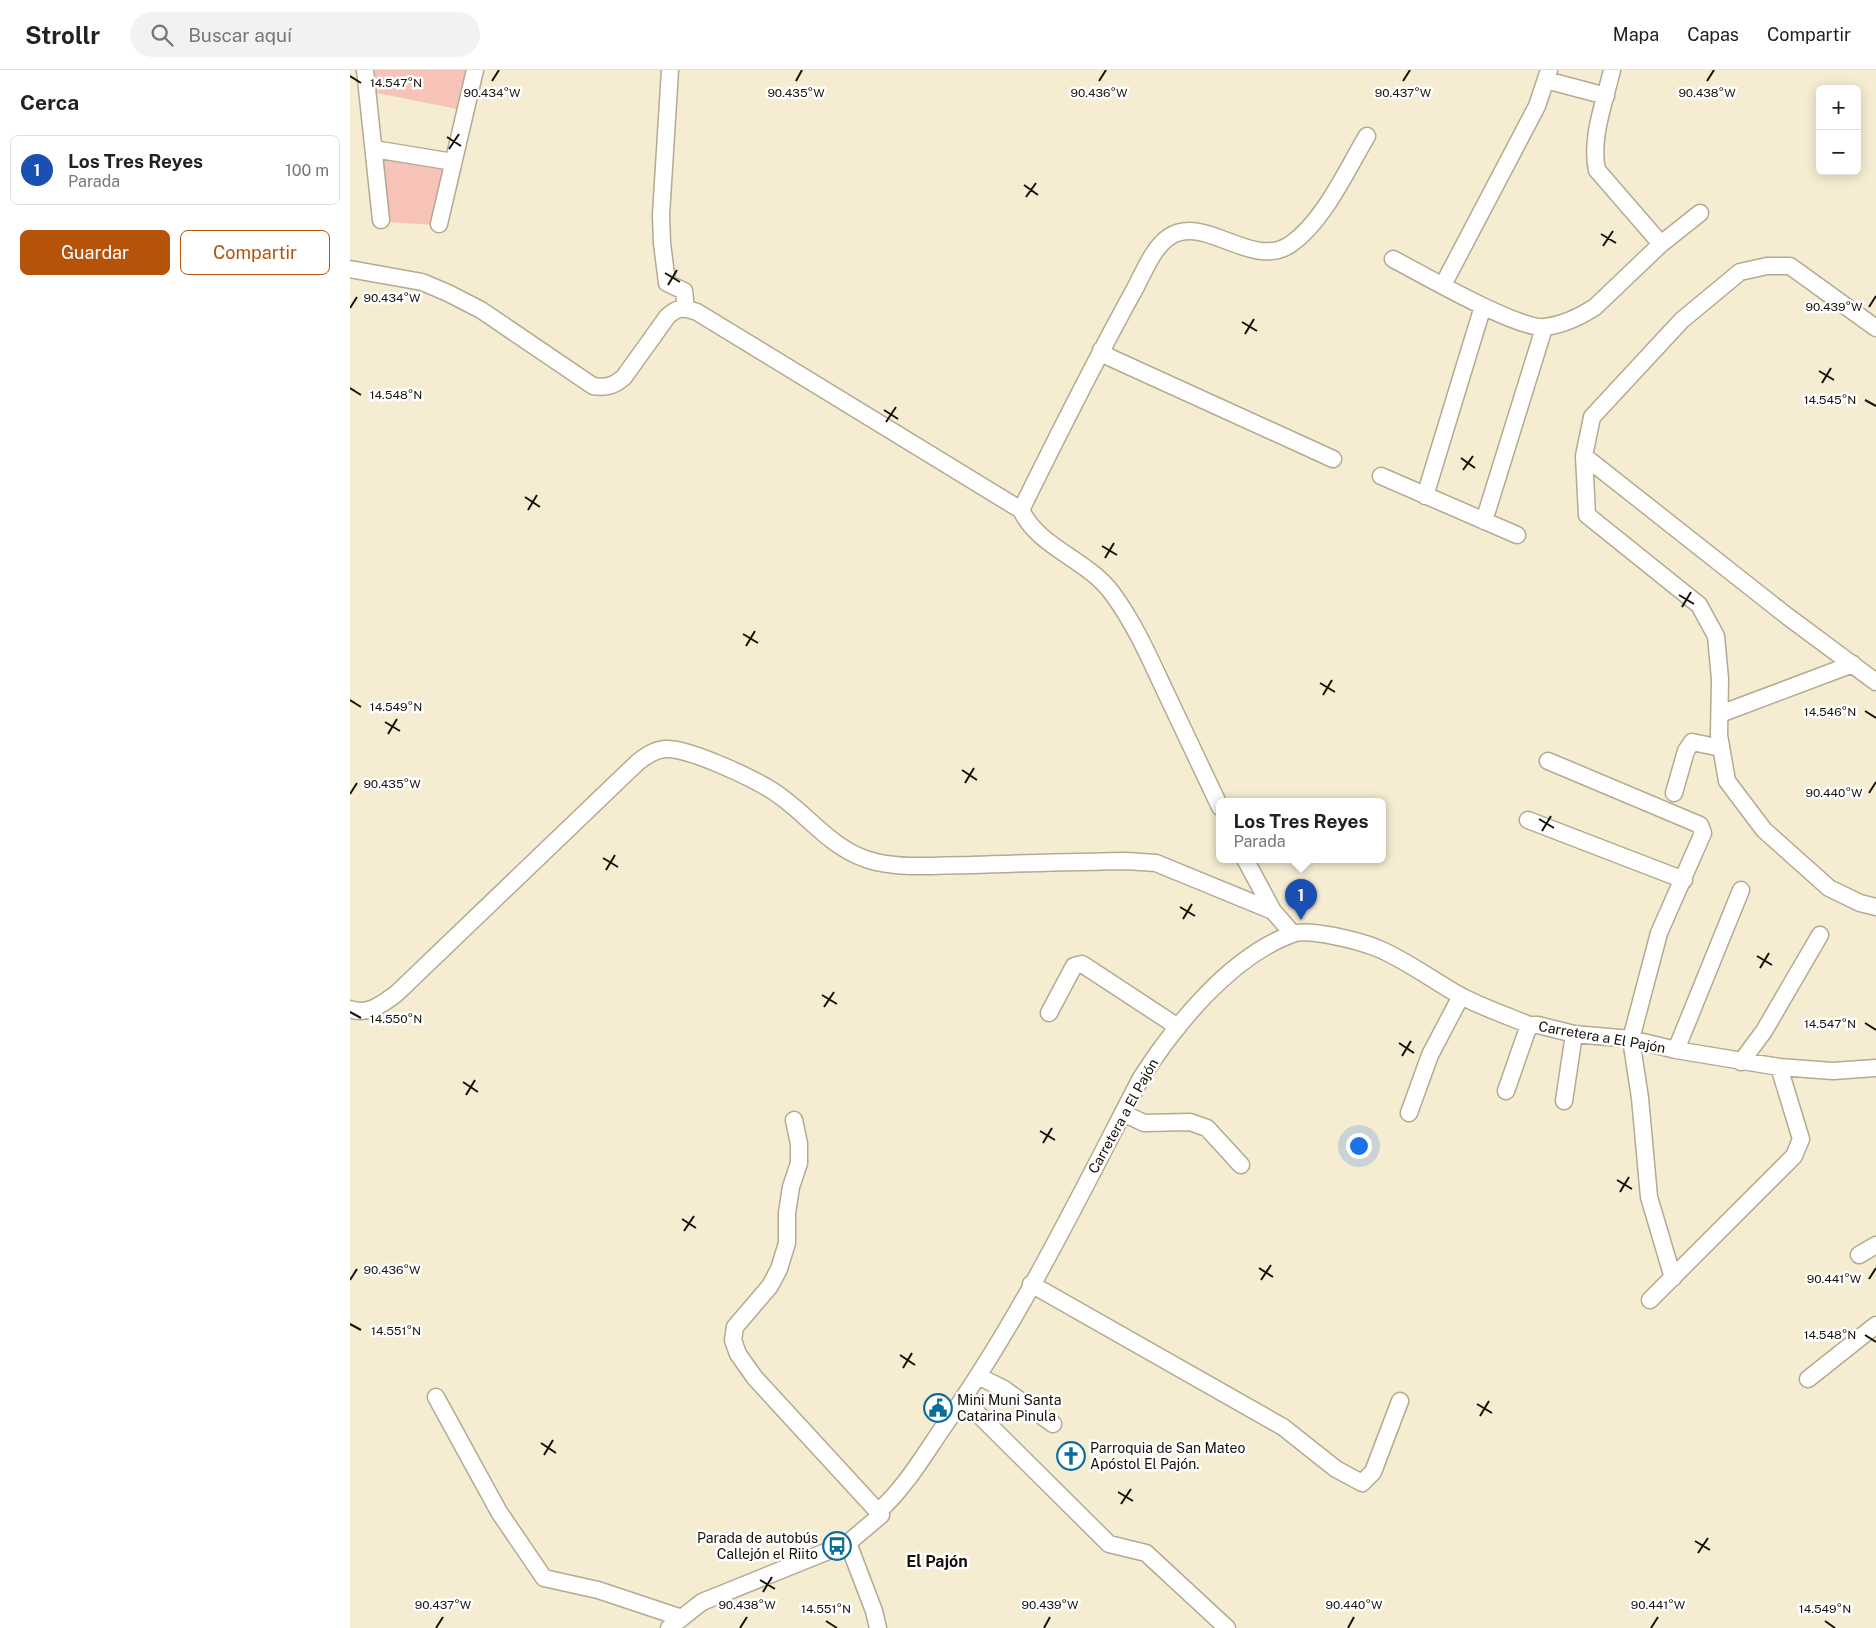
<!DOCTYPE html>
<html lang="es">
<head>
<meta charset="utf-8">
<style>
	:root { --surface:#fff; --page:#f2f2f2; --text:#222; --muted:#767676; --line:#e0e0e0; --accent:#b45309 }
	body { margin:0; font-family:"Public Sans",sans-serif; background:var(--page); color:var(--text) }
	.controls { position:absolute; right:15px; top:15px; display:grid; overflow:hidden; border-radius:8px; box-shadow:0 2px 12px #0003 }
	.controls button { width:45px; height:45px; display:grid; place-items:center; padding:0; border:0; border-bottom:1px solid var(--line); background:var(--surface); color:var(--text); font:25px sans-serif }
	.you { position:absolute; left:1008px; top:1075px; width:18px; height:18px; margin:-12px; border:4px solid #fff; border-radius:50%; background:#1a73e8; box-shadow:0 0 0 8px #1a73e833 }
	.badge { display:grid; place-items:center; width:32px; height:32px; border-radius:50%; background:var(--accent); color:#fff; font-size:16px; font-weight:700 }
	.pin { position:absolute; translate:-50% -41px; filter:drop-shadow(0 1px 2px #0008) }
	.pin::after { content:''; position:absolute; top:26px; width:18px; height:15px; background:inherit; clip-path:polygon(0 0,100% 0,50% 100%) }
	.popup { position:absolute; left:866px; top:728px; width:170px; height:65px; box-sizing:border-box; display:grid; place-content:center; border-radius:8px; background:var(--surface); filter:drop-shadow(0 1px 4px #0005); font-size:16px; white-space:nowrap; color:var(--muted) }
	.popup b { font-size:19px; color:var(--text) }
	.popup::after { content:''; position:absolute; left:50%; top:100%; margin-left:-10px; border:10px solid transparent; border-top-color:var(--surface) }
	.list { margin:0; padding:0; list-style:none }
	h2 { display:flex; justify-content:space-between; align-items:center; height:65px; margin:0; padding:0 20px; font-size:21px }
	h2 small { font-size:16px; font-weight:400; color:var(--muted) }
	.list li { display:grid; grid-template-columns:32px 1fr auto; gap:15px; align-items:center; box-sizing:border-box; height:70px; margin:0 10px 10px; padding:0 10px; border:1px solid var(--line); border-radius:8px }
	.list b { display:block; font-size:19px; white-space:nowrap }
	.list p { margin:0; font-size:16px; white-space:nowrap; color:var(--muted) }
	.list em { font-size:16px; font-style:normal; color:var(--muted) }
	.actions { display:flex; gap:10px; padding:15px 20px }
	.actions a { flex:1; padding:11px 0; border:1px solid var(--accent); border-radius:8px; text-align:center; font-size:18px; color:var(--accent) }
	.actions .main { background:var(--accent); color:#fff }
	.icon { flex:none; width:28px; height:28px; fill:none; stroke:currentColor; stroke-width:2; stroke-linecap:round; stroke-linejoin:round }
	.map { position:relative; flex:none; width:1526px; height:1558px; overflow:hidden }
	header { display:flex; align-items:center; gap:30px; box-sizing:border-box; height:70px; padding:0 25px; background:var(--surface); border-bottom:1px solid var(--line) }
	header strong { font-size:24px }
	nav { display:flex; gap:28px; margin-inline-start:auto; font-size:18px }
	.search { width:350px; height:45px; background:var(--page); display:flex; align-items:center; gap:12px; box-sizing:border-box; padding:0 18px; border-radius:28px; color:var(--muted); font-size:19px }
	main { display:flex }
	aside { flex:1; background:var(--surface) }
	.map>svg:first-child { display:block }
	.green { fill:#f7c2b8 }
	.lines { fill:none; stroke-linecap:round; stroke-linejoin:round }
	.minor-casing { stroke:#b3aa91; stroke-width:19 }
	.minor { stroke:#fff; stroke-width:16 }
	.ticks { fill:none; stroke:#151209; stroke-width:2 }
	.labels { text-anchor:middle; stroke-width:5; stroke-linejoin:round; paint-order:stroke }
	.street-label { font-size:14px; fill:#151209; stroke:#fff }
	.poi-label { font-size:14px; fill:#151209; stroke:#fff; text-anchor:start }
	.quarter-label { font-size:16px; font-weight:bold; fill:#151209; stroke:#fff }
	.ticks-label { font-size:12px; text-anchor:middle; fill:#151209; stroke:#fff; stroke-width:5; stroke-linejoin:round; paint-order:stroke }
</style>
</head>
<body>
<header>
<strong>Strollr</strong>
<div class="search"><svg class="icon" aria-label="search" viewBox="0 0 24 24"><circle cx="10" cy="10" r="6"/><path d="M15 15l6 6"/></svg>Buscar aquí</div>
<nav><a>Mapa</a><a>Capas</a><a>Compartir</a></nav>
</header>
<main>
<aside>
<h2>Cerca<small></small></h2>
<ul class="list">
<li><span class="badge" style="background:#1a4fb4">1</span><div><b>Los Tres Reyes</b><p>Parada</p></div><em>100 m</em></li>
</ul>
<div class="actions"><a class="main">Guardar</a><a>Compartir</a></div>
</aside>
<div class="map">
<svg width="1526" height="1558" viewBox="0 0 1526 1558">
	<rect width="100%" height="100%" fill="#f6ecd2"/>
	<path class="green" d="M19,0H121L112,40L22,22Z
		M29,85L98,96L85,155L37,152Z"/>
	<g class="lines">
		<defs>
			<path id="minor" d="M15,0L31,150
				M320,0L311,145L312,173L317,213L334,221L336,238
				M1262,0C1255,31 1240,68 1247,100L1311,174
				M1196,10L1256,26
				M24,79L103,92
				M89,154L125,0
				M1043,189C1072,204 1168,260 1195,257C1212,255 1231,246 1245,237L1311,174L1350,143
				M0,199L72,212L98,223L131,240L243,316C256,318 264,316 274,307L317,247C327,237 334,237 347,242L671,440
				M1093,215L1187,36L1199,0
				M1526,258L1440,196H1417L1390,202L1332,250L1242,347L1234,386L1437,546L1526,612
				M751,280L759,287L983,389
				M1234,386L1237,445L1349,535L1366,566L1370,609L1369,665L1377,711L1414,760L1479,818L1510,833L1526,837
				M1031,406L1167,465
				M1075,426L1133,236
				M1134,451L1194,258
				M1370,644L1503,594
				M1198,691L1350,755L1353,763L1309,863L1281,969L1290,1028L1299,1127L1323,1208
				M1324,723L1336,681L1342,672L1371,678
				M870,737C852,699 834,661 816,623C800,589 785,554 762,523C737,489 689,478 671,440C707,367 743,295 782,224C792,207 802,178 819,167C855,143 902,201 941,174C974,151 997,99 1017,66
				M1178,750L1334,810
				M895,789L923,841L943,864
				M0,939C18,946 32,934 46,924L288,692C296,686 304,680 315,679C338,677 410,711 430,726C461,748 485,783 526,792C556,799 590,795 621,795C673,793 724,792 776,791L806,793L923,841
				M699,943L724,896L732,894L828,957
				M1326,980L1391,820
				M1391,992L1414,961L1470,865
				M1156,1021L1179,955
				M1214,1031L1224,964
				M773,1043L794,1053L840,1052L857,1058L891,1095
				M1059,1043L1080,985L1111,926
				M444,1050L449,1074V1093L441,1117L437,1143V1173L429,1199L420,1216L385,1257L383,1270L388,1284L405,1308L531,1445
				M1509,1185L1526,1175
				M681,1214L933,1357L986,1399L1012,1413L1023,1402L1050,1331
				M1300,1230L1444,1086L1451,1069L1429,997
				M628,1306L654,1319L703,1354
				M1458,1309L1526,1255
				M86,1327L149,1442L194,1508L248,1520L332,1548
				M613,1329L759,1474L796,1483L877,1558
				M498,1473L524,1541L528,1558
				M319,1558L352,1532L498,1473L531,1445L530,1440C555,1417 573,1387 592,1359C670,1250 729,1127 791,1008C825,955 880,887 942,864C960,858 1009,871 1027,878C1056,890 1082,910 1109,925C1131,937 1156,945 1179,955H1188L1224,964L1281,969L1326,980L1429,997L1483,1001L1526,998"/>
		</defs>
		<use href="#minor" class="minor-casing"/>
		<use href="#minor" class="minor"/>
	</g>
	<path class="ticks" d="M0,6L11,13M142,11L149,0M446,11L452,0M749,11L756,0M1053,11L1060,0M1357,11L1364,0M97,67L111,76M99,79L109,64M674,115L688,125M676,127L686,113M1251,164L1266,173M1253,176L1263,161M315,203L330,212M318,215L327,200M1519,237L1526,226M0,238L7,227M892,252L907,261M895,264L904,249M1469,301L1484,310M1472,313L1481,298M0,318L11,325M1515,330L1526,336M534,340L548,349M536,352L546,337M1111,388L1125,398M1113,400L1123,386M175,427L190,437M178,440L187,425M752,476L767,485M755,488L764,473M1329,525L1344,534M1332,537L1341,522M393,564L408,573M396,576L405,561M970,613L985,622M973,625L982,610M0,630L11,637M1515,641L1526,648M35,652L50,661M38,664L47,649M612,700L627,710M615,713L624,698M1519,723L1526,712M0,724L7,713M1189,749L1204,758M1192,761L1201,746M253,788L268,797M256,800L265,785M830,837L845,846M833,849L842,834M1407,886L1422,895M1410,898L1419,883M472,925L487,934M474,937L484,922M0,942L11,948M1515,953L1526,960M1049,973L1064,983M1052,986L1061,971M113,1012L128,1022M116,1025L125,1010M690,1061L705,1070M693,1073L702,1058M1267,1110L1282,1119M1270,1122L1279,1107M332,1149L346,1158M334,1161L344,1146M909,1198L923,1207M1519,1209L1526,1198M0,1210L7,1199M911,1210L921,1195M0,1254L11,1260M1515,1265L1526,1272M550,1285L565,1295M553,1298L562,1283M1127,1334L1142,1343M1130,1346L1139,1331M191,1373L206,1383M194,1385L203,1370M768,1422L783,1431M771,1434L781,1419M1345,1471L1360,1480M1348,1483L1358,1468M410,1510L425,1519M413,1522L422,1507M476,1551L487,1558M1475,1551L1485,1558M86,1558L93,1547M390,1558L397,1547M694,1558L700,1547M998,1558L1004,1547M1301,1558L1308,1547"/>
	<defs>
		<symbol id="civic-ring" viewBox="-11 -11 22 22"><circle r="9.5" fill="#fff" stroke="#0b6d9b" stroke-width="1.5"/><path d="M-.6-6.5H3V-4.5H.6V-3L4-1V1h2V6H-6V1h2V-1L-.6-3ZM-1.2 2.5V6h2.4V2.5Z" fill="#0b6d9b"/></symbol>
		<symbol id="church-ring" viewBox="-11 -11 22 22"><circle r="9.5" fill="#fff" stroke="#0b6d9b" stroke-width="1.5"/><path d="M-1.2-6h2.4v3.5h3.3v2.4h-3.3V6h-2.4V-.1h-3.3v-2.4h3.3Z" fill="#0b6d9b"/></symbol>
		<symbol id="bus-ring" viewBox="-11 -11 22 22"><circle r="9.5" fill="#fff" stroke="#0b6d9b" stroke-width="1.5"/><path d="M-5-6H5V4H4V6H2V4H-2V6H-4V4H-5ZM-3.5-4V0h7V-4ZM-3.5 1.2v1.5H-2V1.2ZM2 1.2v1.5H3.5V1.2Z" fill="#0b6d9b"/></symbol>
	</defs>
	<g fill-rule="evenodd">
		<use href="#civic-ring" x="572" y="1322" width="32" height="32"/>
		<use href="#church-ring" x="705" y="1370" width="32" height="32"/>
		<use href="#bus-ring" x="471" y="1460" width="32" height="32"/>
	</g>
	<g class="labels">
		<g class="street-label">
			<text transform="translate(1252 967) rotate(10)" y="5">Carretera a El Pajón</text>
			<text transform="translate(773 1046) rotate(-61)" y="5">Carretera a El Pajón</text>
		</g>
		<g class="poi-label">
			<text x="607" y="1335">Mini Muni Santa<tspan x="607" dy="16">Catarina Pinula</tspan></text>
			<text x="740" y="1383">Parroquia de San Mateo<tspan x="740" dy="16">Apóstol El Pajón.</tspan></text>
			<text x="468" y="1473" text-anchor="end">Parada de autobús<tspan x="468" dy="16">Callejón el Riito</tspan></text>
		</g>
		<g class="quarter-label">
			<text x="587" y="1497">El Pajón</text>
		</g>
	</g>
	<g class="ticks-label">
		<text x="46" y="17">14.547°N</text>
		<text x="142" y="27">90.434°W</text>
		<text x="446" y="27">90.435°W</text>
		<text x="749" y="27">90.436°W</text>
		<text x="1053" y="27">90.437°W</text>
		<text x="1357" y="27">90.438°W</text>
		<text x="42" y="232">90.434°W</text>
		<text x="1484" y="241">90.439°W</text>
		<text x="46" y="329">14.548°N</text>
		<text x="1480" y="334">14.545°N</text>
		<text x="46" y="641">14.549°N</text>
		<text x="1480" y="646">14.546°N</text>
		<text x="42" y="718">90.435°W</text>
		<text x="1484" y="727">90.440°W</text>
		<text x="46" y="953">14.550°N</text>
		<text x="1480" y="958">14.547°N</text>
		<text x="42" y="1204">90.436°W</text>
		<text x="1484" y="1213">90.441°W</text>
		<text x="46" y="1265">14.551°N</text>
		<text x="1480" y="1269">14.548°N</text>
		<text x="93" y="1539">90.437°W</text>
		<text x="397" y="1539">90.438°W</text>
		<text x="700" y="1539">90.439°W</text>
		<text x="1004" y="1539">90.440°W</text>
		<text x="1308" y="1539">90.441°W</text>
		<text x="476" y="1543">14.551°N</text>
		<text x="1475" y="1543">14.549°N</text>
	</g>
</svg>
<div class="controls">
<button>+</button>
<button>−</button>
</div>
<div class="you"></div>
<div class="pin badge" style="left:951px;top:850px;background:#1a4fb4">1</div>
<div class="popup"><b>Los Tres Reyes</b>Parada</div>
</div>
</main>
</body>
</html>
